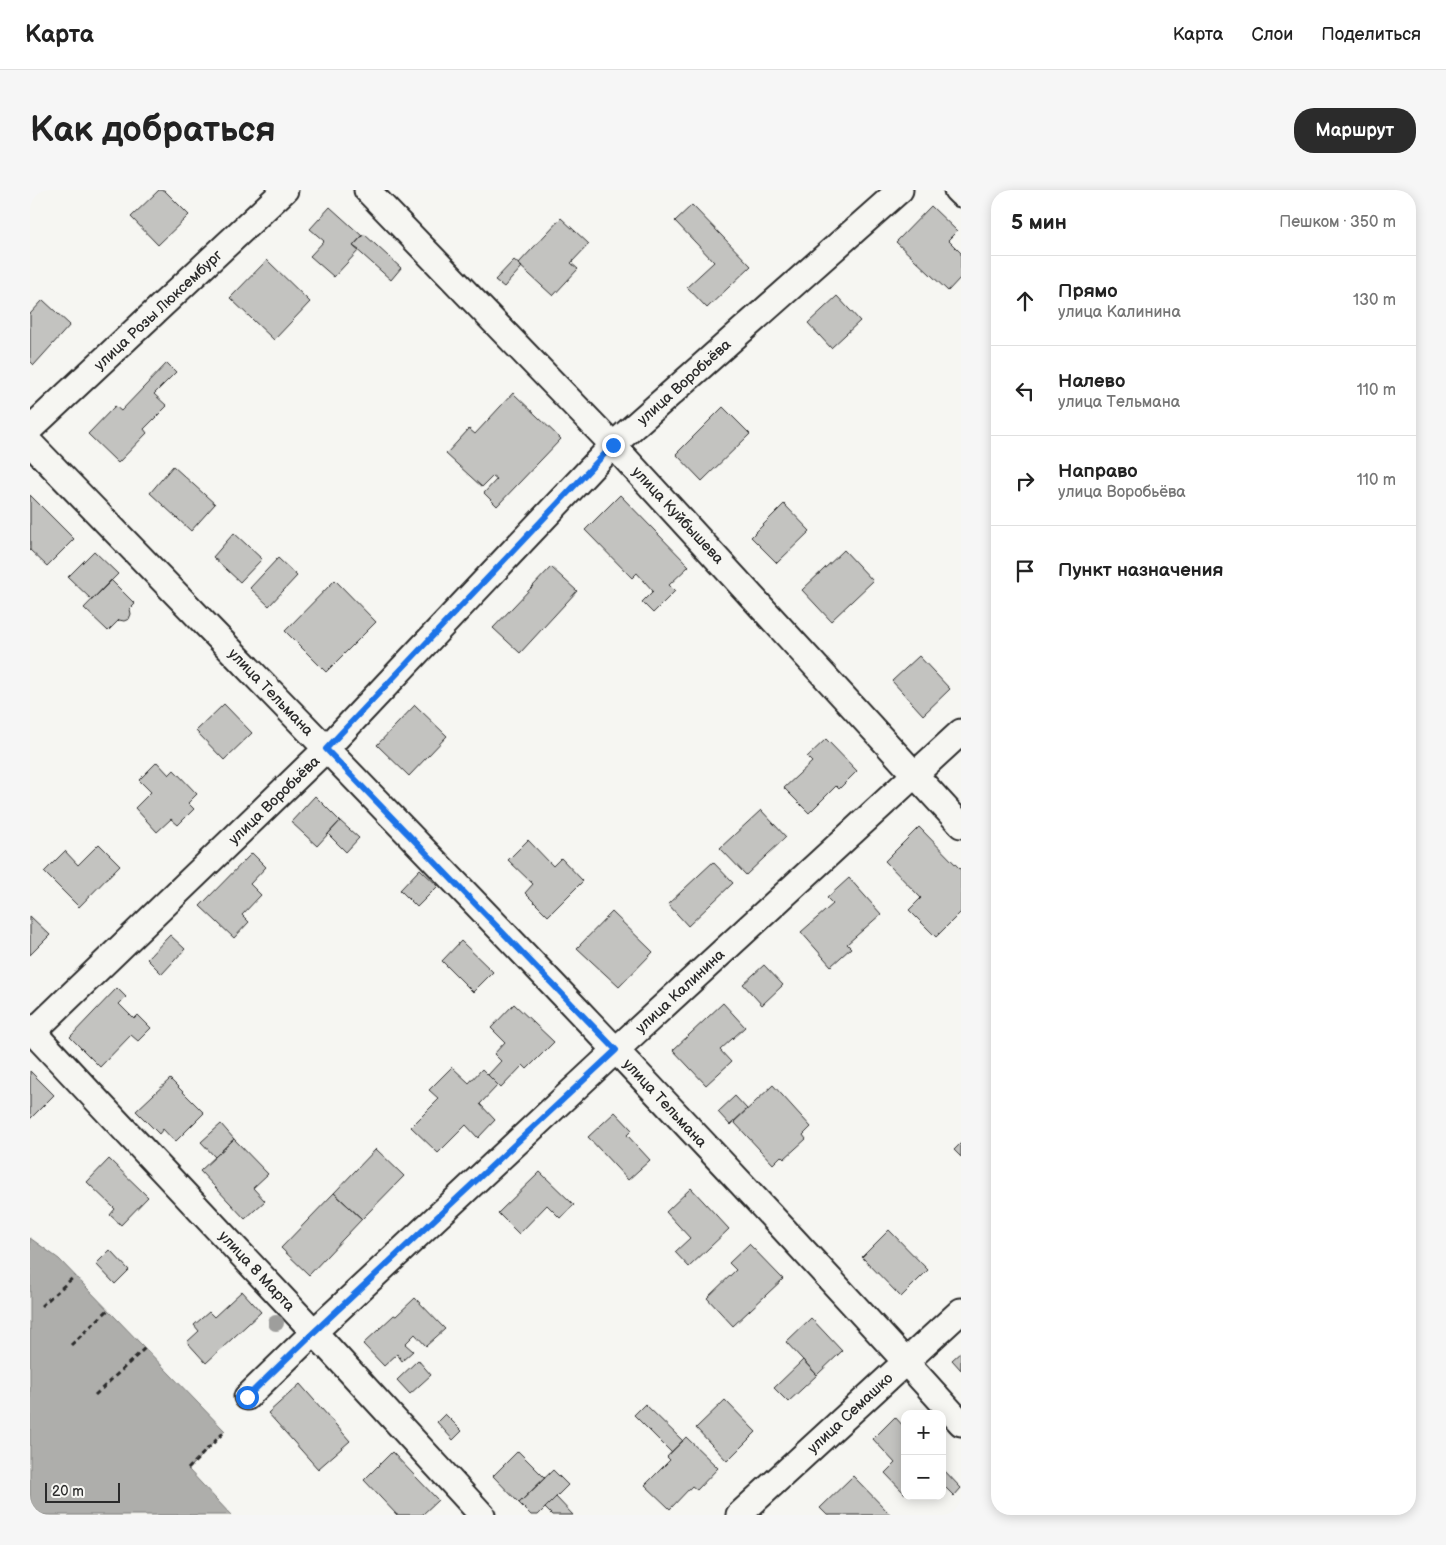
<!DOCTYPE html>
<html lang="ru">
<head>
<meta charset="utf-8">
<style>
	:root { --surface:#fff; --page:#f6f6f6; --text:#222; --muted:#767676; --line:#e0e0e0; --accent:#2b2b2b }
	body { margin:0; font-family:"Balsamiq Sans",sans-serif; background:var(--page); color:var(--text) }
	.controls { position:absolute; right:15px; bottom:15px; display:grid; overflow:hidden; border-radius:10px; box-shadow:0 2px 12px #0003 }
	.controls button { width:45px; height:45px; display:grid; place-items:center; padding:0; border:0; border-bottom:1px solid var(--line); background:var(--surface); color:var(--text); font:25px sans-serif }
	.scale { position:absolute; left:15px; bottom:12px; width:75px; box-sizing:border-box; padding-left:5px; border:2px solid #2b2b2b; border-top:0; font-size:14px; line-height:18px; white-space:nowrap; color:#2b2b2b; -webkit-text-stroke:4px #f6f6f2; paint-order:stroke }
	.stop { position:absolute; width:15px; height:15px; margin:-11px; border:4px solid #1a73e8; border-radius:50%; background:#fff }
	.stop.end { background:#1a73e8; border-color:#fff; box-shadow:0 1px 5px #0008 }
	.list { margin:0; padding:0; list-style:none }
	h2 { display:flex; justify-content:space-between; align-items:center; height:65px; margin:0; padding:0 20px; font-size:21px }
	h2 small { font-size:16px; font-weight:400; color:var(--muted) }
	.list li { display:grid; grid-template-columns:32px 1fr auto; gap:15px; align-items:center; box-sizing:border-box; height:90px; padding:0 20px; border-top:1px solid var(--line) }
	.list b { display:block; font-size:19px; white-space:nowrap }
	.list p { margin:0; font-size:16px; white-space:nowrap; color:var(--muted) }
	.list em { font-size:16px; font-style:normal; color:var(--muted) }
	.icon { flex:none; width:28px; height:28px; fill:none; stroke:currentColor; stroke-width:2; stroke-linecap:round; stroke-linejoin:round }
	.map { position:relative; flex:none; width:931px; height:1325px; overflow:hidden; border-radius:20px }
	header { display:flex; align-items:center; gap:30px; box-sizing:border-box; height:70px; padding:0 25px; background:var(--surface); border-bottom:1px solid var(--line) }
	header strong { font-size:24px }
	nav { display:flex; gap:28px; margin-inline-start:auto; font-size:18px }
	.intro { display:flex; align-items:center; justify-content:space-between; box-sizing:border-box; height:120px; padding:0 30px }
	h1 { margin:0; font-size:35px }
	.button { padding:12px 22px; border-radius:20px; background:var(--accent); color:#fff; font-size:18px; font-weight:700 }
	main { display:flex; gap:30px; padding:0 30px }
	aside { flex:1; background:var(--surface); border-radius:20px; box-shadow:0 2px 12px #0003 }
	.map>svg:first-child { display:block }
	.water { fill:#aeaeab; stroke:#7a7a78 }
	.building { fill:#c3c3c0; stroke:#2b2b2b }
	.lines { fill:none; stroke-linecap:round; stroke-linejoin:round }
	.street-casing { stroke:#2b2b2b; stroke-width:29 }
	.path { stroke:#2b2b2b; stroke-width:3; stroke-dasharray:5 4; stroke-linecap:butt }
	.street { stroke:#f6f6f2; stroke-width:25 }
	.tree { fill:#9e9e9c }
	.route { stroke:#1a73e8; stroke-width:6 }
	.labels { text-anchor:middle; stroke-width:5; stroke-linejoin:round; paint-order:stroke }
	.street-label { font-size:15px; fill:#2b2b2b; stroke:#f6f6f2 }
</style>
</head>
<body>
<header>
<strong>Карта</strong>
<nav><a>Карта</a><a>Слои</a><a>Поделиться</a></nav>
</header>
<div class="intro"><h1>Как добраться</h1><a class="button">Маршрут</a></div>
<main>
<div class="map">
<svg width="931" height="1325" viewBox="0 0 931 1325">
	<rect width="100%" height="100%" fill="#f6f6f2"/>
	<filter id="ink" filterUnits="userSpaceOnUse"><feTurbulence type="fractalNoise" baseFrequency=".02" numOctaves="2"/><feDisplacementMap in="SourceGraphic" scale="10" xChannelSelector="R" yChannelSelector="G"/><feConvolveMatrix kernelMatrix="1 2 1 2 8 2 1 2 1" color-interpolation-filters="sRGB"/></filter>
	<g filter="url(#ink)">
		<path class="water" d="M0,1048L29,1069L195,1241L158,1279L201,1325H0Z"/>
		<path class="building" d="M129,0H134L159,25L128,55L101,27Z
			M662,15L721,76L677,118L657,97L684,72L645,31Z
			M901,16L927,41L918,50L931,63V87L918,101L866,52Z
			M300,17L332,46L323,56L329,60L304,87L280,66L294,51L280,39Z
			M531,28L559,54L541,73L548,79L523,106L488,74Z
			M334,44L371,78L361,90L323,56Z
			M237,70L280,112L244,150L200,108Z
			M484,70L492,77L474,97L465,90Z
			M807,106L830,131L801,158L778,133Z
			M13,110L40,135L4,175L0,171V124Z
			M137,173L146,182L124,204L137,216L114,239L117,243L88,273L58,244L85,216L91,221Z
			M483,203L531,249L467,316L454,303L467,289L463,286L452,297L416,264L439,239L445,244Z
			M693,217L720,244L672,291L646,264Z
			M143,276L185,314L161,341L120,303Z
			M0,305L44,349L17,376L0,360Z
			M590,305L659,376L639,395L645,401L623,423L612,412L623,401L607,383L602,388L555,340Z
			M754,314L780,341L747,373L721,347Z
			M204,343L232,369L210,392L183,367Z
			M814,360L843,391L801,431L772,400Z
			M64,361L88,384L62,410L38,387Z
			M248,368L267,386L239,416L220,398Z
			M521,377L547,401L490,463L463,438Z
			M81,390L105,414L100,419L101,424L99,429L94,431L89,430L78,441L54,418Z
			M305,390L346,432L296,482L255,441Z
			M889,466L920,499L893,525L862,491Z
			M194,514L222,543L194,570L166,541Z
			M385,515L417,546L379,586L347,555Z
			M796,549L827,581L809,599L806,596L779,623L754,598L782,572L777,567Z
			M127,572L139,585L144,580L167,604L158,613L164,619L148,635L141,629L127,642L105,618L121,602L109,590Z
			M285,606L310,631L287,656L261,632Z
			M731,620L756,647L716,685L690,658Z
			M310,631L329,648L316,662L298,644Z
			M889,637L931,680V722L906,747L879,720L891,708L855,671Z
			M498,650L523,676L531,668L553,691L518,726L495,703L503,694L478,670Z
			M69,654L90,675L49,717L14,682L35,661L48,675Z
			M222,663L236,677L220,694L231,705L212,725L219,732L204,748L170,716Z
			M683,672L703,693L658,736L638,714Z
			M390,679L408,696L387,717L370,700Z
			M819,688L851,724L817,754L821,758L801,776L771,742L803,714L797,708Z
			M582,722L623,762L589,797L547,758Z
			M0,726L20,745L0,765Z
			M140,745L155,759L132,784L117,769Z
			M431,751L463,782L443,802L412,771Z
			M734,775L753,795L732,815L713,794Z
			M87,798L96,807L89,814L104,829L108,825L121,838L108,851L101,845L70,877L40,847Z
			M693,813L715,837L690,860L701,872L676,895L643,860Z
			M484,814L524,852L497,879L493,875L471,898L458,885L471,871L464,864L475,852L461,838Z
			M422,877L439,893L452,879L468,895L450,914L465,930L448,948L436,935L408,963L381,937L409,909L399,900Z
			M0,881L24,905L0,929Z
			M140,889L174,923L145,952L133,939L129,944L106,921Z
			M743,895L781,937L773,945L776,949L754,969L751,966L743,974L704,932Z
			M705,906L717,919L700,935L688,922Z
			M585,922L602,940L597,945L620,970L598,990L558,947Z
			M191,934L204,949L185,967L171,952Z
			M204,949L238,984L223,998L235,1011L215,1029L170,981Z
			M931,953V967L924,960Z
			M346,959L374,986L332,1029L304,1003Z
			M79,969L118,1007L91,1035L80,1025L85,1019L57,992Z
			M510,982L544,1015L530,1028L517,1015L489,1044L468,1023Z
			M661,998L699,1039L659,1077L645,1062L660,1048L636,1022Z
			M304,1003L332,1029L279,1085L251,1058Z
			M859,1040L898,1080L871,1107L832,1067Z
			M719,1054L753,1089L703,1136L677,1108L706,1080L699,1073Z
			M80,1060L99,1080L85,1094L66,1074Z
			M212,1101L231,1122L176,1173L157,1152L169,1141L164,1135L179,1122L184,1127Z
			M385,1108L415,1139L396,1156L385,1144L375,1154L383,1161L372,1171L367,1164L354,1176L333,1154L364,1125L366,1126Z
			M781,1128L812,1161L787,1185L756,1152Z
			M931,1162V1180L922,1170Z
			M388,1170L401,1185L380,1204L367,1190Z
			M773,1170L787,1185L758,1212L744,1198Z
			M270,1194L320,1251L288,1279L238,1223Z
			M695,1210L726,1242L697,1271L666,1238Z
			M615,1214L653,1251L641,1262L604,1225Z
			M415,1224L432,1241L423,1250L407,1232Z
			M865,1227L875,1238V1304L855,1283L865,1273L843,1249Z
			M656,1247L688,1278L667,1300L662,1296L640,1319L615,1295L640,1270L637,1267Z
			M488,1261L515,1288L489,1313L463,1286Z
			M362,1262L408,1310L392,1325H367L334,1290Z
			M912,1278L931,1298L924,1306L912,1294Z
			M523,1280L538,1295L508,1325H501L489,1313Z
			M823,1286L861,1325H797L790,1318Z
			M526,1307L543,1325H522L515,1318Z"/>
		<g class="lines">
			<defs>
				<path id="street" d="M337,0L583,255L931,635
					M927,0L931,4
					M0,239L255,0
					M0,253C313,577 630,898 931,1233
					M0,839L284,1142L452,1325
					M3,842L296,559L583,255L870,0
					M217,1207L284,1142L586,860L931,542
					M709,1325L931,1121"/>
			</defs>
			<use href="#street" class="street-casing"/>
			<path class="path" d="M11,1116L45,1086
				M41,1155L78,1120
				M65,1205L115,1158
				M158,1279L195,1241"/>
			<use href="#street" class="street"/>
		</g>
		<circle class="tree" cx="246" cy="1133" r="8"/>
	</g>
	<g class="lines" filter="url(#ink)">
		<path class="route" d="M217,1207L284,1142L586,860L296,559L583,255"/>
	</g>
	<g class="labels">
		<g class="street-label">
			<text transform="translate(128 120) rotate(-43)" y="5">улица Розы Люксембург</text>
			<text transform="translate(654 192) rotate(-42)" y="5">улица Воробьёва</text>
			<text transform="translate(648 325) rotate(47)" y="5">улица Куйбышева</text>
			<text transform="translate(241 502) rotate(46)" y="5">улица Тельмана</text>
			<text transform="translate(244 610) rotate(-44)" y="5">улица Воробьёва</text>
			<text transform="translate(650 801) rotate(-43)" y="5">улица Калинина</text>
			<text transform="translate(635 913) rotate(47)" y="5">улица Тельмана</text>
			<text transform="translate(227 1081) rotate(47)" y="5">улица 8 Марта</text>
			<text transform="translate(820 1223) rotate(-43)" y="5">улица Семашко</text>
		</g>
	</g>
</svg>
<div class="controls">
<button>+</button>
<button>−</button>
</div>
<div class="scale">20 m</div>
<div class="stop" style="left:217px;top:1207px"></div>
<div class="stop end" style="left:583px;top:255px"></div>
</div>
<aside>
<h2>5 мин<small>Пешком · 350 m</small></h2>
<ul class="list">
<li><svg class="icon" aria-label="ahead" viewBox="0 0 24 24"><path d="M12 20V5M6 11l6-6 6 6"/></svg><div><b>Прямо</b><p>улица Калинина</p></div><em>130 m</em></li>
<li><svg class="icon" aria-label="left" viewBox="0 0 24 24"><path d="M17 20v-9H6M10 6l-5 5 5 5"/></svg><div><b>Налево</b><p>улица Тельмана</p></div><em>110 m</em></li>
<li><svg class="icon" aria-label="right" viewBox="0 0 24 24"><path d="M7 20v-9h11M14 6l5 5-5 5"/></svg><div><b>Направо</b><p>улица Воробьёва</p></div><em>110 m</em></li>
<li><svg class="icon" aria-label="arrive" viewBox="0 0 24 24"><path d="M6 21V4h12l-3 4 3 4H6"/></svg><div><b>Пункт назначения</b></div></li>
</ul>
</aside>
</main>
</body>
</html>
